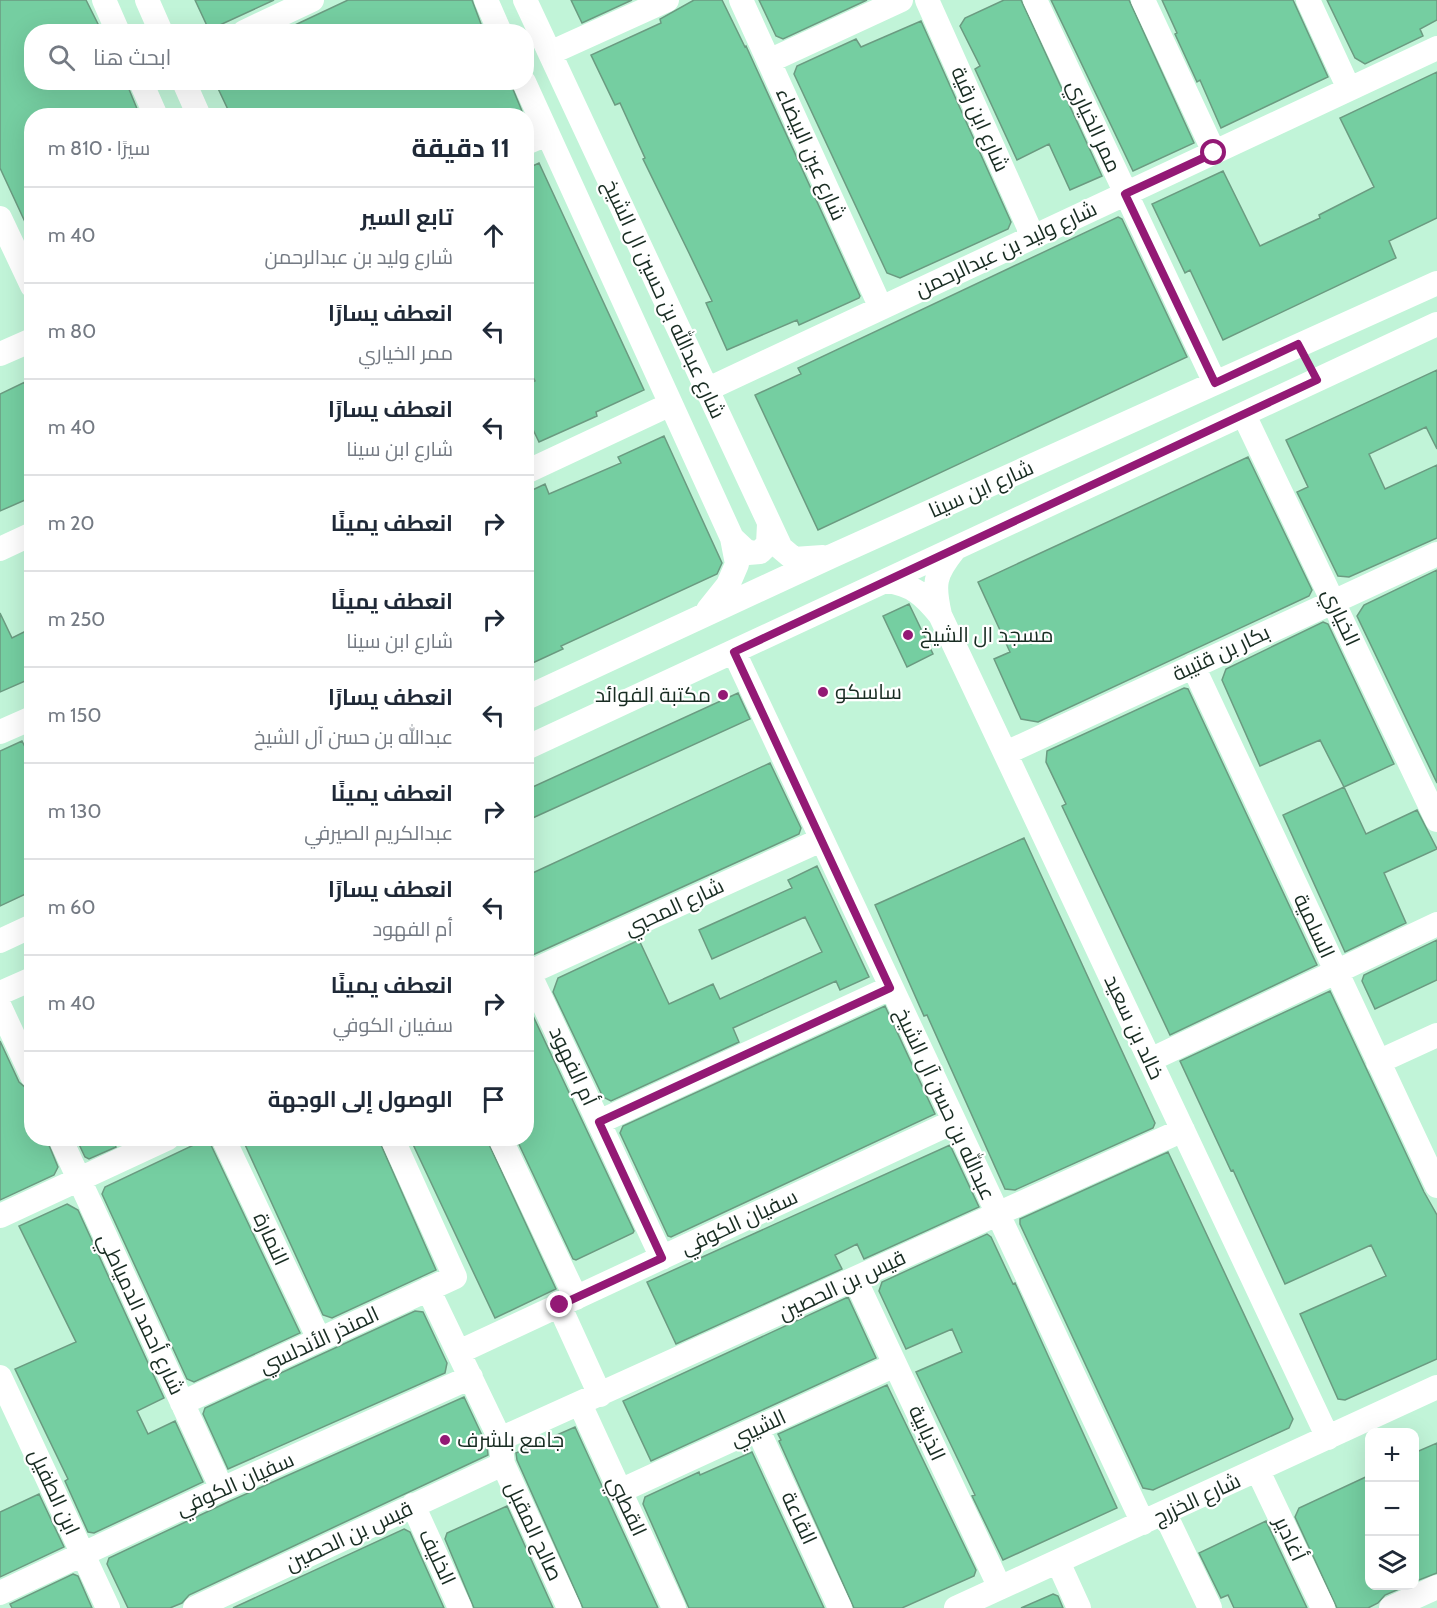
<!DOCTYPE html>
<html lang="ar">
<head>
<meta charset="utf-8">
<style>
	:root { --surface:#fff; --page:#f2f2f3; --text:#1f2937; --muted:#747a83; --line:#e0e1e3 }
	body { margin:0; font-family:Cabin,Cairo,sans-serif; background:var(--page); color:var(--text); direction:rtl }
	.controls { position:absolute; right:18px; bottom:18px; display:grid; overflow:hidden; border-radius:12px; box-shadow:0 6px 24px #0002 }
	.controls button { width:54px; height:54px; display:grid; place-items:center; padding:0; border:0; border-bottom:2px solid var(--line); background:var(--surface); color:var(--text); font:30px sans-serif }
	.stop { position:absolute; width:18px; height:18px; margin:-14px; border:4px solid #931975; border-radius:50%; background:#fff }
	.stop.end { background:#931975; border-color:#fff; box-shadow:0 2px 6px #0008 }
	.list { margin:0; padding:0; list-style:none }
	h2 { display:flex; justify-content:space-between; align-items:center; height:78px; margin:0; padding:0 24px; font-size:26px }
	h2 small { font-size:20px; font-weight:400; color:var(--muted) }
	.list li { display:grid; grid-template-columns:39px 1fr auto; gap:18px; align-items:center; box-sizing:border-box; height:96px; padding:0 24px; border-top:2px solid var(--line) }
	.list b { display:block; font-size:22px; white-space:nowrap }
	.list p { margin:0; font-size:20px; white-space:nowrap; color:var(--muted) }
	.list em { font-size:20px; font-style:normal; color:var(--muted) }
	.icon { flex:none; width:33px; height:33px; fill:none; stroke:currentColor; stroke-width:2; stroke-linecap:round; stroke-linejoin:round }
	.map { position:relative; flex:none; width:1437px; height:1608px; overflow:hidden; direction:ltr }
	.search { position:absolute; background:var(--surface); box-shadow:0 6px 24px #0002; left:24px; top:24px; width:510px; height:66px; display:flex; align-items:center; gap:15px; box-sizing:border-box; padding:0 21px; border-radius:24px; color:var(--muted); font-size:22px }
	.panel { position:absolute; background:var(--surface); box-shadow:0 6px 24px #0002; left:24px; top:108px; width:510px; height:1038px; border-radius:24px; direction:rtl }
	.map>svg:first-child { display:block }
	.building { fill:#75cea1; stroke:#6b9b81; stroke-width:1.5 }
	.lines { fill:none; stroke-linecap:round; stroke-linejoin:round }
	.minor { stroke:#fff; stroke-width:24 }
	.route { stroke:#931975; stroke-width:8 }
	.poi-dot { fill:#931975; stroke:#fff; stroke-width:2 }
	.labels { text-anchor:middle; stroke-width:4.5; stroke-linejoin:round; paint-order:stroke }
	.street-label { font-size:21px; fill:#182c22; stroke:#fff }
	.poi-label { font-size:21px; fill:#182c22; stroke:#fff; text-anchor:start }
</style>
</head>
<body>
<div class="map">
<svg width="1437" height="1608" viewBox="0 0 1437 1608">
	<rect width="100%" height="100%" fill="#c1f4d8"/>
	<path class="building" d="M0,0H86L102,32H32V82H126L140,116H32V237L0,168Z
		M195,0H274L209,30Z
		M348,0H472L484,32H280Z
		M571,0H632L582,23Z
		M694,0H722L745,47L746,46L860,296L859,298L799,325L797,320L727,350L706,303L712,301L689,253L643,159L645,158L620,103L615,105L591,55L661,23L660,19Z
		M759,0H867L783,39L776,36Z
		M1004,0H1021L1102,176L1070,190L1049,144L1017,160L975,69L980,66L960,26L965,18Z
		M1051,0H1129L1194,143L1133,171Z
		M1162,0H1293L1328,77L1221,128L1200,80L1197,82L1175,34L1177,33Z
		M1327,0H1437V20L1420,29L1423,36L1365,64L1355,58Z
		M921,21L1011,222L1008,229L900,278L887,273L794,74L797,66L856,39L861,47Z
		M1437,72V218L1389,241L1396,258L1223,340L1190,270L1185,273L1152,204L1223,171L1260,246L1320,218L1319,215L1374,187L1340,118Z
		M215,82H510L524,116H231Z
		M539,163L644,390L596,412L597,416L539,442L526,415V385L535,381L526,363V169Z
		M1118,217L1122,219L1187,357L818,530L755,395L801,374L798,368Z
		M1437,370V449L1426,427L1369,454L1385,489L1437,465V538L1349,577L1338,576L1297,492L1308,487L1286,440Z
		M25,382L32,396V497L0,511V394Z
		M664,436L722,563L717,574L561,646L563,649L526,666V493L545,484L549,494L621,463L618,457Z
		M1248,457L1312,590L1309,596L1038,722L1021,719L994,659L1010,652L978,582Z
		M1437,570V783L1357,616L1364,605Z
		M909,604L933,654L907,667L883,616Z
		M0,613L12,638L32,628V678L0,692Z
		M1323,622L1328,624L1394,764L1344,787L1320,740L1260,766L1222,680L1226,669Z
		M1184,688L1188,689L1317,965L1170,1035L1062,806L1066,804L1046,762L1047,751Z
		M738,693L750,719L526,821V790Z
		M22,741L32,761V891L0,906V751Z
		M770,763L801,828L799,834L526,958V876Z
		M1344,787L1366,834L1417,810L1437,849L1384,873L1406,923L1345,952L1283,815Z
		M1024,838L1155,1123L1153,1128L1015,1190L1005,1189L927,1015L924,1016L875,905Z
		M817,866L869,977L840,990L836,981L733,1028L739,1042L611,1101L603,1097L553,992L558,978L639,940L669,1004L713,984L720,999L822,952L805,917L712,959L699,930L792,888L788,880Z
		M1437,940V980L1375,1009L1362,981L1364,975Z
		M1330,991L1424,1192L1437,1215V1359L1345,1400L1338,1399L1300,1314L1386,1276L1371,1245L1285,1284L1233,1170L1231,1171L1180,1061Z
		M526,1001L634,1231L633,1233L576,1260L573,1259L516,1138H526Z
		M885,1006L935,1114L671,1237L668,1236L620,1133L623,1126Z
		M0,1041L19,1082L27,1089L32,1098V1138H46L58,1167L54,1175L0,1200Z
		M76,1138H112L116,1147L89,1159L85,1157Z
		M242,1138H378L436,1270L332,1318L323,1315Z
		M410,1138H486L556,1289L495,1318Z
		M204,1140L210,1143L300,1333L194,1382L187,1379L102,1194L105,1187Z
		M950,1145L979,1207L864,1259L857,1244L835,1255L842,1269L676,1344L647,1282Z
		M1168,1152L1293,1419L1289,1428L1153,1490L1143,1488L1020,1224V1219Z
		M67,1204L78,1210L164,1398L137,1411L148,1434L175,1421L203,1482L94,1533L88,1532L65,1481L68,1479L15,1369L76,1342L19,1226Z
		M987,1234L991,1237L1013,1284L1015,1283L1117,1508L1003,1560L972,1496L975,1495L916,1372L962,1352L952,1329L906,1349L879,1291L882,1282Z
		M848,1297L876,1358L651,1461L623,1401Z
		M415,1311L423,1312L447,1363L445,1373L228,1469L203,1414L205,1408Z
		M887,1385L976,1570L974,1576L902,1608H854L779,1441L781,1440L778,1434Z
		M464,1397L487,1446L488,1455L189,1595L182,1603L170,1608H128L107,1564L109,1558L228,1502Z
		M575,1427L607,1497L658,1608H583L517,1460L516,1453Z
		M1437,1443V1573L1414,1582V1453Z
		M752,1452L824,1608H689L643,1504L645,1497L699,1472L700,1475Z
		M1370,1475V1586H1406L1385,1595L1378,1603L1368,1608H1337L1295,1517L1299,1508Z
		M39,1494L64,1547L0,1577V1512Z
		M507,1506L553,1608H474L445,1539L447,1533Z
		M1266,1521L1307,1608H1234L1228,1595L1221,1598L1199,1553Z
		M404,1529L410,1532L444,1608H233Z
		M73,1574L78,1576L92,1608H12L10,1604Z
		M1053,1594L1058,1596L1063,1608H1021Z"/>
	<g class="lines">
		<path class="minor" d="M104,0L118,32
			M147,0L161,32
			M486,0L500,32
			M525,0L781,548L794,559L823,557
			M741,0L881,308
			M927,0L1033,237
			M1035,0L1215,383
			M1143,0L1214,152
			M1308,0L1349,89
			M244,32L312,0
			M550,53L667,0
			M769,61L901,0
			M141,82L156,116
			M184,82L199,116
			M524,82L732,538L737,564L728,585L708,610
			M526,143L547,134
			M0,218L32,286
			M0,354L32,340
			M706,390L1437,48
			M1244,415L1437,820
			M526,472L671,404
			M732,538L748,553L760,552L768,544L769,524
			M0,549L32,534
			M887,581C913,585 924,595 940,615L1328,1438
			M940,615C933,584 934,575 954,550
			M734,652L1143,1523
			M1193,666L1437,1186
			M526,698L832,556L1437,283
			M0,732L32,718
			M526,748L1437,324
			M1006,753L1437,554
			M0,941L32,926
			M529,973L662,1258
			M526,974L821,840
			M0,993L32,979
			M0,1007L32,1076
			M1150,1060L1437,924
			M1378,1062L1437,1035
			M599,1122L890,988
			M60,1138L222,1489
			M223,1138L319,1339
			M500,1138L576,1298
			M0,1216L168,1138
			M855,1279L1000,1588
			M428,1289L500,1439L503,1464L569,1608
			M559,1305L600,1395
			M459,1352L953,1122
			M0,1377L108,1608
			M182,1403L455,1277L392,1138
			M580,1404L674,1608
			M757,1428L840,1608
			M500,1439L1183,1130
			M1258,1471L1323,1608
			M620,1491L895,1365
			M413,1505L460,1608
			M1165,1514L1210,1608
			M1058,1562L1079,1608
			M0,1593L222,1489L471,1377
			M195,1608L503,1464
			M956,1608L1437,1387
			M1391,1608L1437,1587"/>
	</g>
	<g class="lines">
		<path class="route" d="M560,1305L662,1258L599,1122L890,988L734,652L1317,380L1298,344L1215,383L1125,194L1214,153"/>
	</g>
	<g class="poi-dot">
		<circle cx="908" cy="635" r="6"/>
		<circle cx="823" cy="692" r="6"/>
		<circle cx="723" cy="695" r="6"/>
		<circle cx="445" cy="1440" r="6"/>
	</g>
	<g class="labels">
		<g class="street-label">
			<text transform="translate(980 119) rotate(66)" y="7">شارع ابن رقية</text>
			<text transform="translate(1094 126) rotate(65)" y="7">ممر الخياري</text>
			<text transform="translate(811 154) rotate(66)" y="7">شارع عين البيضاء</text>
			<text transform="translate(1006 249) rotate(-25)" y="7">شارع وليد بن عبدالرحمن</text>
			<text transform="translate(664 299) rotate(65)" y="7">شارع عبدالله بن حسين ال الشيخ</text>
			<text transform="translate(981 489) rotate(-24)" y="7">شارع ابن سينا</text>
			<text transform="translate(1341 617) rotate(65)" y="7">الخياري</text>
			<text transform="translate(1221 653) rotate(-25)" y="7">بكار بن قتيبة</text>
			<text transform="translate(674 907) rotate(-25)" y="7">شارع المحبي</text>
			<text transform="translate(1314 926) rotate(65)" y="7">السلمية</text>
			<text transform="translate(1134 1027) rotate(65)" y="7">خالد بن سعيد</text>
			<text transform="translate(573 1066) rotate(65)" y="7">أم الفهود</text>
			<text transform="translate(945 1104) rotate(65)" y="7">عبدالله بن حسن آل الشيخ</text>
			<text transform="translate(739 1222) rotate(-25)" y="7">سفيان الكوفي</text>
			<text transform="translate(271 1239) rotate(65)" y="7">النمارة</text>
			<text transform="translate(842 1285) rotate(-25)" y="7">قيس بن الحصين</text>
			<text transform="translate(141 1314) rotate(65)" y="7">شارع أحمد الدمياطي</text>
			<text transform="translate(319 1340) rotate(-25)" y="7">المنذر الأندلسي</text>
			<text transform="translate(758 1428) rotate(-25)" y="7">الشيبي</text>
			<text transform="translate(927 1433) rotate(65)" y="7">الذيابية</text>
			<text transform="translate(235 1484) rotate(-24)" y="7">سفيان الكوفي</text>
			<text transform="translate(54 1492) rotate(65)" y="7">ابن الطفيل</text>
			<text transform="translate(1197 1499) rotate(-25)" y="7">شارع الخزرج</text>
			<text transform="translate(627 1506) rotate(65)" y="7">القطبي</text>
			<text transform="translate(799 1518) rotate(65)" y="7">القاعة</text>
			<text transform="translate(534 1531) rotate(65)" y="7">صالح المقبل</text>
			<text transform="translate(349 1536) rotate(-25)" y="7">قيس بن الحصين</text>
			<text transform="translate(1290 1539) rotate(65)" y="7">أغادير</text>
			<text transform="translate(437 1557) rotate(65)" y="7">الخليف</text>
		</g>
		<g class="poi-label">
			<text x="920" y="642">مسجد ال الشيخ</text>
			<text x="835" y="699">ساسكو</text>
			<text x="711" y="702" text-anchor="end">مكتبة الفوائد</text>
			<text x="457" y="1447">جامع بلشرف</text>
		</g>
	</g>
</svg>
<div class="controls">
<button>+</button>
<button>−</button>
<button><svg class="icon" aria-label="layers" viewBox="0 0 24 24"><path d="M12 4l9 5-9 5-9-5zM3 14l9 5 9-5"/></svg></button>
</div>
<div class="stop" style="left:1214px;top:153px"></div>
<div class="stop end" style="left:560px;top:1305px"></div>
<div class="search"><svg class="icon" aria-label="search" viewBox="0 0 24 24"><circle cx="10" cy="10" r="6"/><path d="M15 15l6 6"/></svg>ابحث هنا</div>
<section class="panel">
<h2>11 دقيقة<small>سيرًا · 810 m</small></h2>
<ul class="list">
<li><svg class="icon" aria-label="ahead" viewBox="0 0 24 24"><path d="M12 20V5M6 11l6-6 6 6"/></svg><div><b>تابع السير</b><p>شارع وليد بن عبدالرحمن</p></div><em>40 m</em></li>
<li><svg class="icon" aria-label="left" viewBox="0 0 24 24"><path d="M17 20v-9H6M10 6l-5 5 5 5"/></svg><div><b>انعطف يسارًا</b><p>ممر الخياري</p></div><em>80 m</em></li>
<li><svg class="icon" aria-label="left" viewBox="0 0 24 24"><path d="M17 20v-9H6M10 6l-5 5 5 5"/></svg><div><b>انعطف يسارًا</b><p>شارع ابن سينا</p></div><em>40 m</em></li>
<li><svg class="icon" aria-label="right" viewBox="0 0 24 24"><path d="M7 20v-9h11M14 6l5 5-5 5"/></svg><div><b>انعطف يمينًا</b></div><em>20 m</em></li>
<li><svg class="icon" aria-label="right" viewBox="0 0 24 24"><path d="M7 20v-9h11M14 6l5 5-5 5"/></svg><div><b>انعطف يمينًا</b><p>شارع ابن سينا</p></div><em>250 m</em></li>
<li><svg class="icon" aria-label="left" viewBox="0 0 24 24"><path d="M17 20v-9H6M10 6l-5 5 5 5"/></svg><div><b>انعطف يسارًا</b><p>عبدالله بن حسن آل الشيخ</p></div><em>150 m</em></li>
<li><svg class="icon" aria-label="right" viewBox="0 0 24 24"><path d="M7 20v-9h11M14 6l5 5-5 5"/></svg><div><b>انعطف يمينًا</b><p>عبدالكريم الصيرفي</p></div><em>130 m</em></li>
<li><svg class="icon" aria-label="left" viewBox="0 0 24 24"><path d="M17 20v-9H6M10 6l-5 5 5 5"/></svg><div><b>انعطف يسارًا</b><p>أم الفهود</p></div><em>60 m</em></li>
<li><svg class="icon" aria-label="right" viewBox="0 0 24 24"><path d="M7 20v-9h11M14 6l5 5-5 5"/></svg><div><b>انعطف يمينًا</b><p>سفيان الكوفي</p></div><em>40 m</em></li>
<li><svg class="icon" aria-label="arrive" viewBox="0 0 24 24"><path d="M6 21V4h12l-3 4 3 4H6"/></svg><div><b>الوصول إلى الوجهة</b></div></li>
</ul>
</section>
</div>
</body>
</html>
